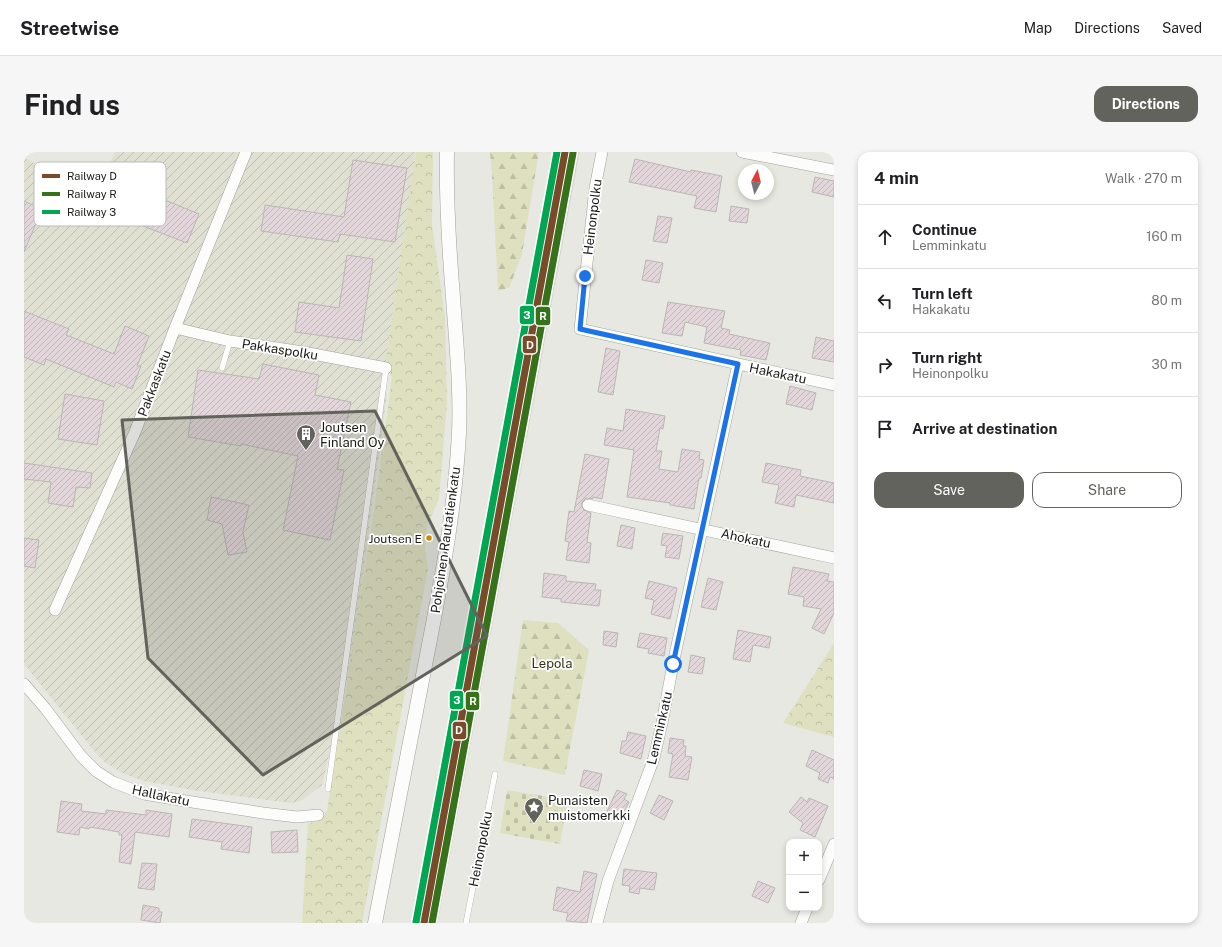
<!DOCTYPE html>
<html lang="en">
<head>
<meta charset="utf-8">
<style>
	:root { --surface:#fff; --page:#f6f6f6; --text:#202124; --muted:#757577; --line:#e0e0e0; --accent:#63635d }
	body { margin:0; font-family:"Public Sans",sans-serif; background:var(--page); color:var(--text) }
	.controls { position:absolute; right:12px; bottom:12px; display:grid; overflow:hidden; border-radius:8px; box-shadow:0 2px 6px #0003 }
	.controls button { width:36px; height:36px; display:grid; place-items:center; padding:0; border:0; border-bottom:1px solid var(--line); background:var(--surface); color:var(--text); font:20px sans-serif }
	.compass { position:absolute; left:714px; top:12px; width:36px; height:36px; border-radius:50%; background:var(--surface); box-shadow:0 2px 6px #0003; rotate:7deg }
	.stop { position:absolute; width:12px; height:12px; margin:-9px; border:3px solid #1a73e8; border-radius:50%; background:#fff }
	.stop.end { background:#1a73e8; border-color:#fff; box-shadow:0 1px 4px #0008 }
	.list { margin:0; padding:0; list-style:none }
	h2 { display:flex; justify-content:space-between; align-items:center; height:52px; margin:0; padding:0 16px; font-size:17px }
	h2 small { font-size:13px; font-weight:400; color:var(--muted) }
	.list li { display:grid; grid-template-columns:26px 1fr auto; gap:12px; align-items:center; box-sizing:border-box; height:64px; padding:0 16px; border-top:1px solid var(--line) }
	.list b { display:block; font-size:15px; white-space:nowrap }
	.list p { margin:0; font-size:13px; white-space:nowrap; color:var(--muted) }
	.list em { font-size:13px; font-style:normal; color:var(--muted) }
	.actions { display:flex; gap:8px; padding:12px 16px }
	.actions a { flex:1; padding:9px 0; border:1px solid var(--accent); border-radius:12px; text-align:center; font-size:14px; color:var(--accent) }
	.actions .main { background:var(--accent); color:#fff }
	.icon { flex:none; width:22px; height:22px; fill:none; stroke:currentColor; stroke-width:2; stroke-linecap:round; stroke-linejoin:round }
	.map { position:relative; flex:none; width:810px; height:771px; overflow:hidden; border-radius:12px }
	header { display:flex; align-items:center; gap:24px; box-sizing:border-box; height:56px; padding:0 20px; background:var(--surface); border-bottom:1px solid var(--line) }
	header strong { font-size:19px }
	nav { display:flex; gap:22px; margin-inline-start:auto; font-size:14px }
	.intro { display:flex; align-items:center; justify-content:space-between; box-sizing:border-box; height:96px; padding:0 24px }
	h1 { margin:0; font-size:28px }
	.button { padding:10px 18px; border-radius:12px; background:var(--accent); color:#fff; font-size:14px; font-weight:700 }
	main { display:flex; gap:24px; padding:0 24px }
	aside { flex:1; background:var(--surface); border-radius:12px; box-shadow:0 2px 6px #0003 }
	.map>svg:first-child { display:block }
	.industrial { fill:url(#industrial-furrows) }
	.forest { fill:url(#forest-firs) }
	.cemetery { fill:url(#cemetery-stones) }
	.park { fill:url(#park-crowns) }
	.building { fill:url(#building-hatch); stroke:#b9b6b5 }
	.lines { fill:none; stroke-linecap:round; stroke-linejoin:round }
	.service-casing { stroke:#a1a19c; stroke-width:6 }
	.minor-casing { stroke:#a1a19c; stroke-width:12 }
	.tertiary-casing { stroke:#a1a19c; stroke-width:15 }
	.service { stroke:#fcfcfb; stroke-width:5.5 }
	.minor { stroke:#fcfcfb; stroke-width:11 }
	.tertiary { stroke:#fcfcfb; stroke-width:14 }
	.rail { stroke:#d4d4d1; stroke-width:3 }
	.rail-1-casing { stroke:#fff; stroke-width:10 }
	.rail-2-casing { stroke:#fff; stroke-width:10 }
	.rail-3-casing { stroke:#fff; stroke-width:10 }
	.rail-1 { stroke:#7a4b2a; stroke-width:7 }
	.rail-2 { stroke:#357219; stroke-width:7 }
	.rail-3 { stroke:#00a651; stroke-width:7 }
	.route { stroke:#1a73e8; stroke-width:5 }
	.marked { fill:#63635d; fill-opacity:0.2; stroke:#63635d; stroke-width:3; stroke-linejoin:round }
	.bus-dot { fill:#cb8a04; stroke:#fff; stroke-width:1.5 }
	.labels { text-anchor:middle; stroke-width:3.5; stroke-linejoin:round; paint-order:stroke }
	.bus-label { font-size:12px; fill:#1b1b16; stroke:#fff; text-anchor:end }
	.street-label { font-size:13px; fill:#1b1b16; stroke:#fff }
	.poi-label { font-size:13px; fill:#1b1b16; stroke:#fff; text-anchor:start }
	.park-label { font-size:13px; fill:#323314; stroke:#fff }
	.key { fill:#fff; stroke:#bbbbb9; stroke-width:1 }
	.key-label { font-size:11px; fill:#1b1b16 }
	.line-badge { stroke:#fff; stroke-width:1.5 }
	.badge-label { font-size:11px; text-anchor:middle; font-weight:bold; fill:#fff }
</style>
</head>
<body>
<header>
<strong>Streetwise</strong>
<nav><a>Map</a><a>Directions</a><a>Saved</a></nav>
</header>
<div class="intro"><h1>Find us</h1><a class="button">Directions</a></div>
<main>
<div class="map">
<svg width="810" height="771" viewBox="0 0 810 771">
	<defs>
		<pattern id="industrial-furrows" width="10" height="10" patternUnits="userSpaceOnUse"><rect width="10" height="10" fill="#dfe0d1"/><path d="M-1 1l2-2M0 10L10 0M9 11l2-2" fill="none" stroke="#bfc0b3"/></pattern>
		<pattern id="forest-firs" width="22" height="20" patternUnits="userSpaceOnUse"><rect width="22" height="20" fill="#dfe0bf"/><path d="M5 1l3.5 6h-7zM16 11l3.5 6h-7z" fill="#bfc0a3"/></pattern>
		<pattern id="cemetery-stones" width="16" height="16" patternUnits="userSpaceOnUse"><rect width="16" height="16" fill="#dfe0bf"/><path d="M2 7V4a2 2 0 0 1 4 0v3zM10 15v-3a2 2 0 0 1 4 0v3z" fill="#bfc0a3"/></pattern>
		<pattern id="park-crowns" width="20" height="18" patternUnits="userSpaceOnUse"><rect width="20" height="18" fill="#dfe0bf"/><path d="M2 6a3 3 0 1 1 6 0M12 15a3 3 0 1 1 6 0" fill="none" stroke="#bfc0a3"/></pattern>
		<pattern id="building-hatch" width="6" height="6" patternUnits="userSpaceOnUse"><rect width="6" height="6" fill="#e3d6da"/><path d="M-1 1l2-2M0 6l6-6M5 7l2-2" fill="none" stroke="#c2b7ba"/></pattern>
	</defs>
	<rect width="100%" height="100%" fill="#e8e8e2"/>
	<path class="industrial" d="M91,0H392L361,215L359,230L363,243L362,251L328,507L298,633L277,649L267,651L168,638L120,629L98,621L82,611L71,600L0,512V6L73,41Z"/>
	<path class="forest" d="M466,0H515L498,102L485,136L474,139L468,22Z
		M499,468L534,471L565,498L541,623L479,609Z"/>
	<path class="cemetery" d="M483,638L544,648L536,692L476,681Z"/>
	<path class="park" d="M392,0H409L408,73L421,165L423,251L415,347L403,374L401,395L404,417L338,771H278L284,671L292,670L303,659L350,357L368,225L361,215Z
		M810,491V585L759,571Z"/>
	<path class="building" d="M611,7L667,20V18L698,24L692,60L670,56L673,44L605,30Z
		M329,8L383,16L371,90L316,82L314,90L237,79L241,53L320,65Z
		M791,25L810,29V45L788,40Z
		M126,42L175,62L163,91L114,72Z
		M0,49L18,57L0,100Z
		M707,54L725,57L723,71L705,69Z
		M634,64L648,66L643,91L629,89Z
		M323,103L349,107L337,189L271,180L275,150L315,156Z
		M622,108L639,111L635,131L618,128Z
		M644,150L701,159L697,176L706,178L705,182L746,191L742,208L716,203L717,198L680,191L683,175L661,170L658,184L638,181Z
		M0,159L45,177L42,183L90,202L101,174L125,184L113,214H117L108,237L92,230L90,235L22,207L20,213L0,205Z
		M792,185L810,189V210L788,206Z
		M582,196L596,199L589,243L574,240Z
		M239,212L295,223L291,243L327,250L313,317L320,318L306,388L259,378L274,304L217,292V294L164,285L174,218L235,227Z
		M766,234L792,241L788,258L762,252Z
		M41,242L80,249L73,293L34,287Z
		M602,257L641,264L639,277L636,276L632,299H638L635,317L654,320L658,297L676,300L675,307L680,308L677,326H675L670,357L646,353V351L603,345L610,298L580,293L583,276L599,279Z
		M561,302L585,307L578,347L569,345V347L562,346L559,349L557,352L560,358L567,361L563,390L567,391L565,411L542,408L545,390L541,389L545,359L550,360Z
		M0,311L68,321L66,336L52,335L49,355L24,351L27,330L0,327Z
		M742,311L777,318L776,324L810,331V351L772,343L770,355L751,351L755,333L738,330Z
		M187,345L225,353L219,380L223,400L204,403L198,372L183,368Z
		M597,373L611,376L608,397L593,394Z
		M639,381L659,384L655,407L641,405L643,394L637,393Z
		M0,386L15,388L11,416L0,414Z
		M769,415L805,422L803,429L810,430V461L800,482L788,476L797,457L779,454L780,445L764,442Z
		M520,421L542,424V429L572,432L571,438H577L575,454L537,450V447L518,445Z
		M684,426L699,430L692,458L677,455Z
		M625,429L653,436L646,467L627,462L630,448L621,446Z
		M714,478L747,485L745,496L729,493L726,510L709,507Z
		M580,479L594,481L592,495L579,493Z
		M616,481L643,486L640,504L624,501L625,497L613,495Z
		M667,503L681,506L678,522L664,520Z
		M604,580L622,584L617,607L596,601L598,589H602Z
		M646,586L660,588L659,594H662L661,604L668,605L664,628L645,625L649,602L644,601Z
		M788,598L810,608V627L806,625L804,631L794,627L796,621L782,614Z
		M560,618L578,622L574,639L556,634Z
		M593,638L603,642L600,647L605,650L597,666L583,659Z
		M635,643L649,649L640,668L626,661Z
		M777,645L783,650L785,646L804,654L791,685L776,678L779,671L765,660Z
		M37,649L58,652L57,659L82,662V658L122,663V658L148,662L145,685L111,680L107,712L95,710L98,683H95V680L66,675L65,677L56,675L55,683L33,680Z
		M168,667L228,675L225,701L197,697L198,690L165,685Z
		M273,678L274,700L248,701L247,680Z
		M118,711L133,712L130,738L114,736Z
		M600,717L633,721L630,738L616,736L615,742L605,740L606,734L598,733Z
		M560,719L573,722L563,771L542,769L544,761L529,758L533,735L556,740Z
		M734,729L751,736L744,751L728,744Z
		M119,753L135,756V760H138L136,771L117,768Z"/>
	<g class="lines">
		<defs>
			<path id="service" d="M198,216L206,189
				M304,637L362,216
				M442,771L471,622"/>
			<path id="minor" d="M578,0L571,36L556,177L810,233
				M718,0L810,18
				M151,176L206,189L279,200L362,216
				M564,353L810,406
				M31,458L111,280L151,176L222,0
				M0,532L21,556L57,604L72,619L89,630L120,642L162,649L239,661L273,665L294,663
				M795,728L810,692
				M573,771L584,729L630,606L638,571L649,512L714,212
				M777,771L783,756"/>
			<path id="tertiary" d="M351,771C368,685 384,599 401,513C416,437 431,360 435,281C437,236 432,190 429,145C425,96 422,48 423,0"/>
		</defs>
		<use href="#service" class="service-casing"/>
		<use href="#minor" class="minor-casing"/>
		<use href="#tertiary" class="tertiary-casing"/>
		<use href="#service" class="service"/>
		<use href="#minor" class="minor"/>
		<use href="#tertiary" class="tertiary"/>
		<path class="rail" d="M412,771L554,0"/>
		<defs>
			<path id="rail-1" d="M400,771L541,0"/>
			<path id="rail-2" d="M408,771L549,1"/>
			<path id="rail-3" d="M392,770L533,0"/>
		</defs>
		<use href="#rail-1" class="rail-1-casing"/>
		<use href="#rail-2" class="rail-2-casing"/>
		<use href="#rail-3" class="rail-3-casing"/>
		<use href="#rail-1" class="rail-1"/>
		<use href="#rail-2" class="rail-2"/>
		<use href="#rail-3" class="rail-3"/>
	</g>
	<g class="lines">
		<path class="route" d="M561,124L556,177L714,212L649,512"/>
	</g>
	<path class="marked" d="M351,259L463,484L239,623L124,506L98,268Z"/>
	<defs>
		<symbol id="building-pin" viewBox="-11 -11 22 30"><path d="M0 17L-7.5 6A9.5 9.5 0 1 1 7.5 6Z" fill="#63635d" stroke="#fff"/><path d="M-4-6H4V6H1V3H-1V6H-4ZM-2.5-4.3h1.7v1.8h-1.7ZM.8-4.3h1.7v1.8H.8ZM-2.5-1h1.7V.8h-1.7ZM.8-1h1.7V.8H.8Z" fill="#fff"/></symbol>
		<symbol id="sight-pin" viewBox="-11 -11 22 30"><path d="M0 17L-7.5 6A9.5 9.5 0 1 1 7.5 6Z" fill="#63635d" stroke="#fff"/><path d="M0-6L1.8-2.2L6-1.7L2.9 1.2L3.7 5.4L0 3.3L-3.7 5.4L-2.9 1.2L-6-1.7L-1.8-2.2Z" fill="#fff"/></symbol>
	</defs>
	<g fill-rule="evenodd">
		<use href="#building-pin" x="271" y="271" width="22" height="30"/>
		<use href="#sight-pin" x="499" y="644" width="22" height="30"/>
	</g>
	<circle class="bus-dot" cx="405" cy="386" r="3.5"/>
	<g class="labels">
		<g class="bus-label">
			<text x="398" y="391">Joutsen E</text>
		</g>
		<g class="street-label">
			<text transform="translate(568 65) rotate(-83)" y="5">Heinonpolku</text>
			<text transform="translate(256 197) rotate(9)" y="5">Pakkaspolku</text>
			<text transform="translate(754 221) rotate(12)" y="5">Hakakatu</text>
			<text transform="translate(130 231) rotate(-69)" y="5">Pakkaskatu</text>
			<text transform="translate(722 386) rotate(12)" y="5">Ahokatu</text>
			<text transform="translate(421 388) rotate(-82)" y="5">Pohjoinen Rautatienkatu</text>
			<text transform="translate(635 576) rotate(-77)" y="5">Lemminkatu</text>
			<text transform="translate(137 643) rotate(12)" y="5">Hallakatu</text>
			<text transform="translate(456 697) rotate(-79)" y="5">Heinonpolku</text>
		</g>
		<g class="poi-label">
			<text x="296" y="280">Joutsen<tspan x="296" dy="15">Finland Oy</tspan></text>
			<text x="524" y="653">Punaisten<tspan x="524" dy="15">muistomerkki</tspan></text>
		</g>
		<g class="park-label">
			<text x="528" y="516">Lepola</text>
		</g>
	</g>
	<rect x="10" y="10" width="132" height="64" rx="6" class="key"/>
	<rect x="18" y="22" width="18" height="4" fill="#7a4b2a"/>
	<rect x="18" y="40" width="18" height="4" fill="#357219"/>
	<rect x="18" y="58" width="18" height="4" fill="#00a651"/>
	<g class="key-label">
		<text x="43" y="28">Railway D</text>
		<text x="43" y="46">Railway R</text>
		<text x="43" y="64">Railway 3</text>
	</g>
	<g class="line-badge">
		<rect x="495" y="153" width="16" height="20" rx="4" fill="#00a651"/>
		<rect x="511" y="154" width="16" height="20" rx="4" fill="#357219"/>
		<rect x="498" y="183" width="15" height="19" rx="4" fill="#7a4b2a"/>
		<rect x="425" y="538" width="15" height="20" rx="4" fill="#00a651"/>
		<rect x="441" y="539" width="15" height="20" rx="4" fill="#357219"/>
		<rect x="428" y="569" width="15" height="19" rx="4" fill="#7a4b2a"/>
	</g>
	<g class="badge-label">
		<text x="503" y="167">3</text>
		<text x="519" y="168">R</text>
		<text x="506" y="197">D</text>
		<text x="433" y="552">3</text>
		<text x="449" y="553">R</text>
		<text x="435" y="582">D</text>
	</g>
</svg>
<div class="controls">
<button>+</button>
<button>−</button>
</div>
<svg class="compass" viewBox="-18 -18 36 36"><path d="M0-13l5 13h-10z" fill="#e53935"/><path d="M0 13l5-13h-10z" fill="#757577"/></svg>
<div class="stop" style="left:649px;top:512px"></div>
<div class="stop end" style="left:561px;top:124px"></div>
</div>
<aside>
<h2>4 min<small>Walk · 270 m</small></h2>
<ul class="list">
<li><svg class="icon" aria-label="ahead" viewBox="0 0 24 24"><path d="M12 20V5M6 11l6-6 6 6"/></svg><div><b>Continue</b><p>Lemminkatu</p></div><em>160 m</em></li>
<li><svg class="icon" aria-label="left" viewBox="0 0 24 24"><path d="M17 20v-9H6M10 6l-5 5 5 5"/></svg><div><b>Turn left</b><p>Hakakatu</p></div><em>80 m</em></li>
<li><svg class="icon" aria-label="right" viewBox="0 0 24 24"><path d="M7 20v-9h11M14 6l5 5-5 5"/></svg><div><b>Turn right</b><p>Heinonpolku</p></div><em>30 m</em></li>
<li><svg class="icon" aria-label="arrive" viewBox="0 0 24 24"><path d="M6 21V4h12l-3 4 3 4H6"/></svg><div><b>Arrive at destination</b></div></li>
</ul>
<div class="actions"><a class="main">Save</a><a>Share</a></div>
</aside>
</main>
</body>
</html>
